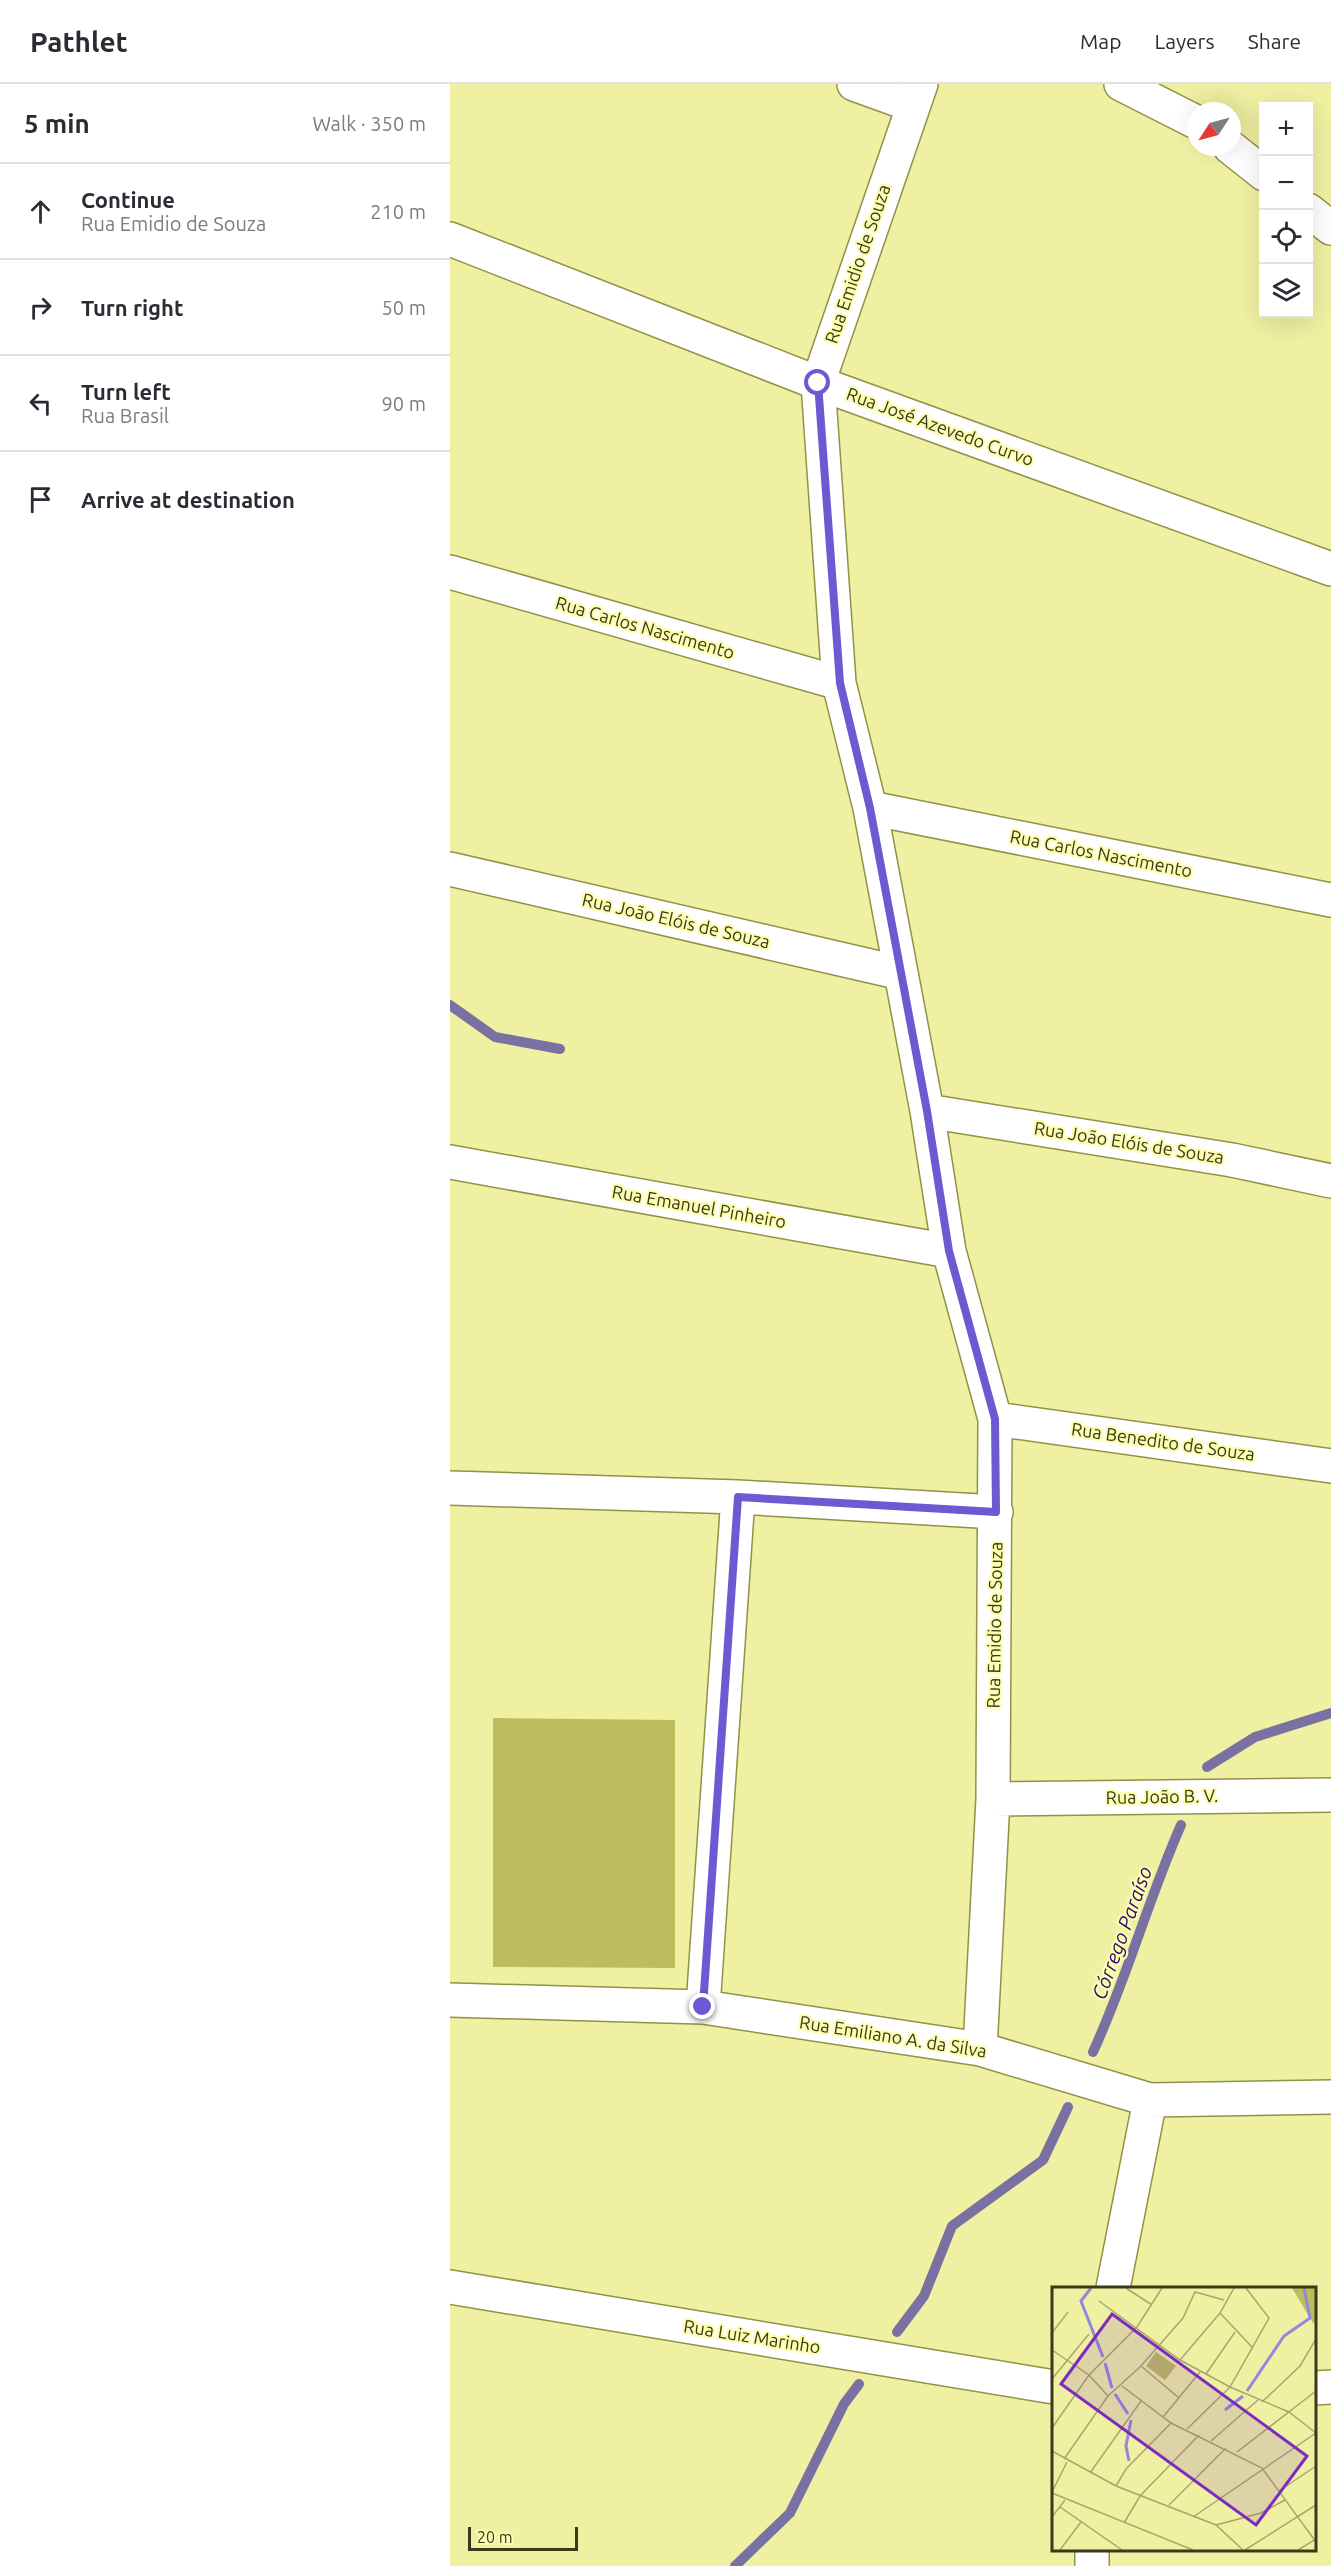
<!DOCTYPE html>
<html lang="en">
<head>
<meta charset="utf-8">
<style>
	:root { --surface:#fff; --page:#f2f2f3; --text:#2b2b33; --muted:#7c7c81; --line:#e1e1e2 }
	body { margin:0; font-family:Ubuntu,sans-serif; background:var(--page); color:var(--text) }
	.controls { position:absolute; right:18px; top:18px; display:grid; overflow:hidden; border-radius:0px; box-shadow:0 6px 24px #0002 }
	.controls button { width:54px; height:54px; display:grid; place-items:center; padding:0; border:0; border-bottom:2px solid var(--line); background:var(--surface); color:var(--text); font:30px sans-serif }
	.compass { position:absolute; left:737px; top:18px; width:54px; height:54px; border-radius:50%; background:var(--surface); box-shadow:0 6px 24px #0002; rotate:234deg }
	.scale { position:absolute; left:18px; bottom:15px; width:110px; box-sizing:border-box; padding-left:6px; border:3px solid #3a3a1a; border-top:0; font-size:16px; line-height:21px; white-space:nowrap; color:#3a3a1a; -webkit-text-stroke:4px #fdfdaf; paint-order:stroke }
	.stop { position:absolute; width:18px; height:18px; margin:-14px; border:4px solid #7058d2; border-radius:50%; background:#fff }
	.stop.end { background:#7058d2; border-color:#fff; box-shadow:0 2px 6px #0008 }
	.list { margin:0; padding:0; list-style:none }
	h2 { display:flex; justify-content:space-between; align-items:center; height:78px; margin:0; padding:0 24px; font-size:26px }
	h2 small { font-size:20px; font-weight:400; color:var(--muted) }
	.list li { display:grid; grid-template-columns:39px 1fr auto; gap:18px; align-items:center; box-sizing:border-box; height:96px; padding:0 24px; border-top:2px solid var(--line) }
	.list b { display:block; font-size:22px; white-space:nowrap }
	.list p { margin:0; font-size:20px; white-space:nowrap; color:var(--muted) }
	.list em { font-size:20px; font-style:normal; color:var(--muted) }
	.icon { flex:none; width:33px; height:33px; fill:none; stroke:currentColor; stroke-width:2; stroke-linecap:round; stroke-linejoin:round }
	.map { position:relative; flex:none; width:881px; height:2482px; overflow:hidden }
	header { display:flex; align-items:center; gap:36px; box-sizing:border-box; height:84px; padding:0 30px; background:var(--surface); border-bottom:2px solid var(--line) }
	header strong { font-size:28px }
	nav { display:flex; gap:33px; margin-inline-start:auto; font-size:21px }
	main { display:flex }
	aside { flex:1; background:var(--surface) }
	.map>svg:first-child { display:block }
	.green { fill:#bebc5d }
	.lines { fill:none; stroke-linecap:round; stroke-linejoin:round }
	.stream { stroke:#7871a2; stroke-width:10 }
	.minor-casing { stroke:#929146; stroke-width:36 }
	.minor { stroke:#fff; stroke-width:33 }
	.route { stroke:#7058d2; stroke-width:8 }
	.labels { text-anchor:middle; stroke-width:4.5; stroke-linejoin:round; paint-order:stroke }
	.street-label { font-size:18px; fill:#3a3a1a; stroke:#fdfdaf }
	.water-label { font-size:20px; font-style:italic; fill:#2d096e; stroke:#fdfdaf }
	.inset-river { fill:none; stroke:#9389dc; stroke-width:3 }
	.inset-road { fill:none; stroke:#a7a76c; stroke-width:1.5 }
	.view { fill:#7b2cbf; fill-opacity:0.15; stroke:#7b2cbf; stroke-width:3 }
	.inset-edge { fill:none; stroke:#3a3a1a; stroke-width:3 }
</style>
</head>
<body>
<header>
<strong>Pathlet</strong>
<nav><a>Map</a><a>Layers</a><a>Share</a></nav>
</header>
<main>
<aside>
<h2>5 min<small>Walk · 350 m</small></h2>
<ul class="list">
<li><svg class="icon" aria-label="ahead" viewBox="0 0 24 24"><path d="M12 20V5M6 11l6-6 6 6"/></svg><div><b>Continue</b><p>Rua Emidio de Souza</p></div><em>210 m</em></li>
<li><svg class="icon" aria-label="right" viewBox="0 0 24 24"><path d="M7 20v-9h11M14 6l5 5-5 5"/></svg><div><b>Turn right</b></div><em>50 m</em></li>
<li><svg class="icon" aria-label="left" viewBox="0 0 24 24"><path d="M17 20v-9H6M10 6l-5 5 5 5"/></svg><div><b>Turn left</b><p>Rua Brasil</p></div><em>90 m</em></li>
<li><svg class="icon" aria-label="arrive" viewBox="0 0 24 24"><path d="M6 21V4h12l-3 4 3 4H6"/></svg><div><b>Arrive at destination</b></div></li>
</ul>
</aside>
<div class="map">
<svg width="881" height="2482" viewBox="0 0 881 2482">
	<rect width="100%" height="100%" fill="#f0f0a3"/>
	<path class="green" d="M43,1634L225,1636V1884L43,1883Z"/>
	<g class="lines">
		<path class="stream" d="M0,921L45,953L110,965
			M757,1683L805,1653L881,1629
			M643,1968C677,1894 698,1816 731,1741
			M447,2248L474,2212L502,2142L593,2076L618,2023
			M285,2482L340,2429L394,2320L409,2300"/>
		<defs>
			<path id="minor" d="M404,0L462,21
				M471,0L368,299L389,599L420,724L477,1027L499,1167L545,1335L543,1715L530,1965
				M671,0L746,38
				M780,63L814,90
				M858,126L881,144
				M0,155L368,299L881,485
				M0,488L389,599
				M420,724L881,816
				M0,785L451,889
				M477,1027L782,1076L881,1097
				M0,1078L499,1167
				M545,1335L881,1382
				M0,1404L288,1413L546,1428
				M543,1715L881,1711
				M0,1916L253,1923L530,1965L700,2016L881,2013
				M253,1923L288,1413
				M0,2203L604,2303
				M663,2204L700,2016
				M864,2304L881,2303
				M642,2482V2466"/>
		</defs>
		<use href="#minor" class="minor-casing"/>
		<use href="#minor" class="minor"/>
	</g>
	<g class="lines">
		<path class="route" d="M253,1923L288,1413L546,1428L545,1335L499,1167L477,1027L420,724L390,599L368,299"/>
	</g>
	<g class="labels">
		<g class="street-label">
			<text transform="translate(408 180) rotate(-71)" y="6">Rua Emidio de Souza</text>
			<text transform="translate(490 343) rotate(20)" y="6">Rua José Azevedo Curvo</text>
			<text transform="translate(195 544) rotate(16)" y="6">Rua Carlos Nascimento</text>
			<text transform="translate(651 770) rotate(11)" y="6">Rua Carlos Nascimento</text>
			<text transform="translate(226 837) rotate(13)" y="6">Rua João Elóis de Souza</text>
			<text transform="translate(679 1059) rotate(9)" y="6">Rua João Elóis de Souza</text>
			<text transform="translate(249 1123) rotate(10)" y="6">Rua Emanuel Pinheiro</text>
			<text transform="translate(713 1358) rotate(8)" y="6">Rua Benedito de Souza</text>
			<text transform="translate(545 1541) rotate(-89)" y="6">Rua Emidio de Souza</text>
			<text transform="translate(712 1713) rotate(-1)" y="6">Rua João B. V.</text>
			<text transform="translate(443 1953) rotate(9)" y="6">Rua Emiliano A. da Silva</text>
			<text transform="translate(302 2253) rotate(9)" y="6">Rua Luiz Marinho</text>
		</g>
		<g class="water-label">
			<text transform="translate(672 1849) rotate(-70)" y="7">Córrego Paraíso</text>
		</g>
	</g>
	<g transform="translate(602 2203)">
		<rect width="264" height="264" fill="#f0f0a3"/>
		<path d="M240,1H264V37L261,36ZM104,65L124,79L113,93L94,79Z" fill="#bebc5d"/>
		<path class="inset-river" d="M39,1L29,14L51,70M53,76L60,101M195,104L232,49L258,31L252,1M63,107L76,127M173,123L191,109M77,174L74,159L79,133"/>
		<path class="inset-road" d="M74,1L100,18M47,14L128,73L178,100L237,125L264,146M168,26L200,60M0,46L16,25M0,63L37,88L56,109M128,73L168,26L182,1M89,79L127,111M154,87L183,45M0,92L37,47M70,99L119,136L210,181L264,255M210,115L248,79L264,52M111,130L148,85M0,141L37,88L85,40L110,1M135,142L178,100L217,31L194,1M159,154L206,113M0,164L64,199L164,238L191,263M185,165L264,104M12,172L56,109L89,79L131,31L143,5L172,13M38,186L89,114M64,199L74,182L119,136M227,204L264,179M0,205L15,175M0,206L141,263M117,218L174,161M8,220L70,263M0,230L13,213M141,230L264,146M72,236L88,209L147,148M164,238L209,226L233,213M8,263L29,235M193,263L264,218M246,263L264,252"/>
		<path class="view" d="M60,27L255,169L204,238L9,97Z"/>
		<rect width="264" height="264" class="inset-edge"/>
	</g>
</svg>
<div class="controls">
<button>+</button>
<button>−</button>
<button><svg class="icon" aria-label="locate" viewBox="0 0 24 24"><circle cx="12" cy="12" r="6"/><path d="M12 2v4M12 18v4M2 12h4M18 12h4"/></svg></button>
<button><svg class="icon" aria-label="layers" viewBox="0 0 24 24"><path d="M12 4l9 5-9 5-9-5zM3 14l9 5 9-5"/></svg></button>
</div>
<svg class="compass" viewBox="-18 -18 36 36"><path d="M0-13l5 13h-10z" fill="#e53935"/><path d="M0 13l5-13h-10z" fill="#7c7c81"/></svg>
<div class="scale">20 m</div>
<div class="stop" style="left:368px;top:299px"></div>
<div class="stop end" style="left:253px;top:1923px"></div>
</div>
</main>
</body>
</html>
